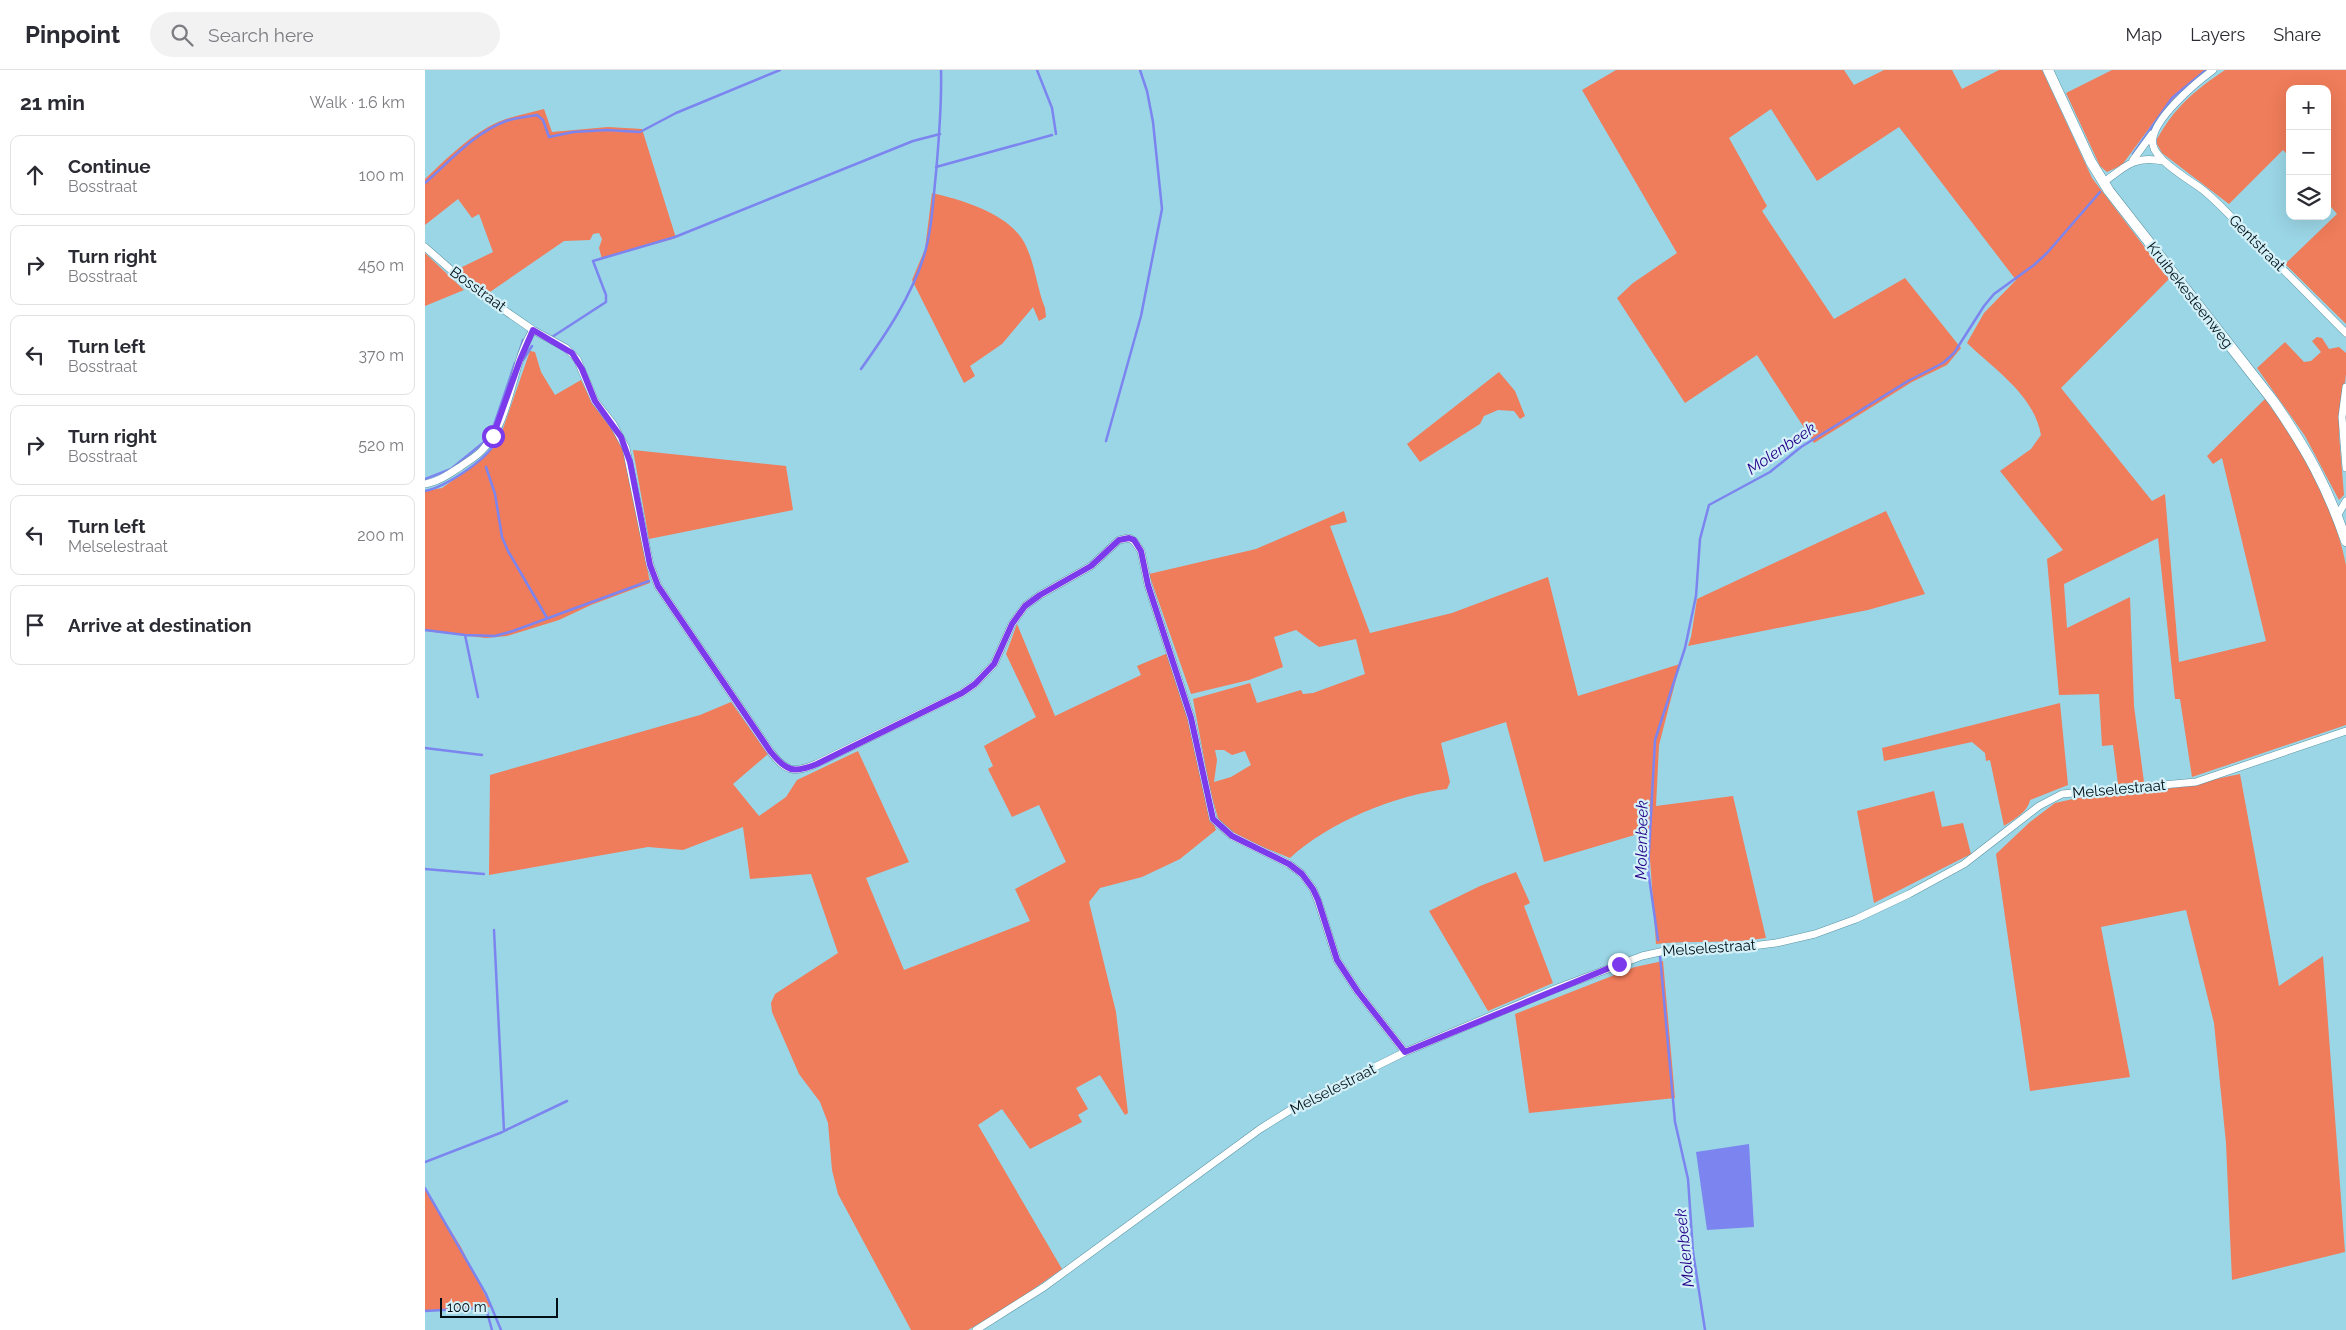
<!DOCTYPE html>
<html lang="en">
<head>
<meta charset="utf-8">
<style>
	:root { --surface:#fff; --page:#f2f2f3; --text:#2b2b33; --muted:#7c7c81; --line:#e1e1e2 }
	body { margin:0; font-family:Raleway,sans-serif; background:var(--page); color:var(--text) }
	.controls { position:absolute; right:15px; top:15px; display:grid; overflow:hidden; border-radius:10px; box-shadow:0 5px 20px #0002 }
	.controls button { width:45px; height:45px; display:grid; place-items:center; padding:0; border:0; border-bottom:1px solid var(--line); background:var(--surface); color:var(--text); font:25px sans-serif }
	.scale { position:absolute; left:15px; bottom:12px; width:118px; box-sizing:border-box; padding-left:5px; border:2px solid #000f15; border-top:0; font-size:14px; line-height:18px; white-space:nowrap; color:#000f15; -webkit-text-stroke:4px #d4f1f9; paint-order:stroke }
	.stop { position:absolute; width:15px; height:15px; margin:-11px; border:4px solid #7c3aed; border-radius:50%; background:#fff }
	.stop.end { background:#7c3aed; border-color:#fff; box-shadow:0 1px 5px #0008 }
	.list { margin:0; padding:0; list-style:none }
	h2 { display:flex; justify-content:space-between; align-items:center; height:65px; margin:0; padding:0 20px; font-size:21px }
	h2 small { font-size:16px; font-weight:400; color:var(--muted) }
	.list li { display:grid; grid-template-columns:32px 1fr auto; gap:15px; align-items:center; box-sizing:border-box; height:80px; margin:0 10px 10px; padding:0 10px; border:1px solid var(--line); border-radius:10px }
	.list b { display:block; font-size:19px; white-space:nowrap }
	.list p { margin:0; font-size:16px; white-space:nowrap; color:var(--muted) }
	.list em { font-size:16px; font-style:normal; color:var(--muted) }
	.icon { flex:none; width:28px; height:28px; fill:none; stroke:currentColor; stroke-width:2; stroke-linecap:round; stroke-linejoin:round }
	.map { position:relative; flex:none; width:1921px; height:1260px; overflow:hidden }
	header { display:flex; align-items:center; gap:30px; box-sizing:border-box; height:70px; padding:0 25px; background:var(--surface); border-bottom:1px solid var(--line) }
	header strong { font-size:24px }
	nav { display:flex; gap:28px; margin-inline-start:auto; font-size:18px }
	.search { width:350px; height:45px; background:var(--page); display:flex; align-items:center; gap:12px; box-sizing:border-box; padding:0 18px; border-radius:28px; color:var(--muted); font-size:19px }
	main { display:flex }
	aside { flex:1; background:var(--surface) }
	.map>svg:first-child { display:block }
	.green { fill:#ef7c5a; fill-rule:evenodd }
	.water { fill:#7c85ef }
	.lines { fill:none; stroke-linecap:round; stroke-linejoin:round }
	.stream { stroke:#7c85ef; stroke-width:2.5 }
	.street-casing { stroke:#5a93a3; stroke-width:8 }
	.secondary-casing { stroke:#5a93a3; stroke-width:11 }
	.street { stroke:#fff; stroke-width:7 }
	.secondary { stroke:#fff; stroke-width:10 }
	.route { stroke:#7c3aed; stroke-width:6 }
	.labels { text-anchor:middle; stroke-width:4.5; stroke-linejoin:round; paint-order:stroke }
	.street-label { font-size:15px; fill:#000f15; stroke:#d4f1f9 }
	.water-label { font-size:16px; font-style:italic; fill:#240187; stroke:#d4f1f9 }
</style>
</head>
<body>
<header>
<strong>Pinpoint</strong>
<div class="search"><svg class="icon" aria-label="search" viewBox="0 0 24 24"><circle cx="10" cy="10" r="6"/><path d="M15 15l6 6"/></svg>Search here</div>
<nav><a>Map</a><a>Layers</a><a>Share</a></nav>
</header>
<main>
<aside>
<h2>21 min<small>Walk · 1.6 km</small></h2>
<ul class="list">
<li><svg class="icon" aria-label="ahead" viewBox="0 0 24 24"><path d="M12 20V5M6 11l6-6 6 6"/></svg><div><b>Continue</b><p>Bosstraat</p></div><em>100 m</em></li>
<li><svg class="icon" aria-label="right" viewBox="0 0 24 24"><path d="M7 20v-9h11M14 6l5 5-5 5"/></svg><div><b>Turn right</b><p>Bosstraat</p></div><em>450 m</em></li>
<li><svg class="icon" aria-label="left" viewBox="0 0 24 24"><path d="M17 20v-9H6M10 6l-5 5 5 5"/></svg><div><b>Turn left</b><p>Bosstraat</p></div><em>370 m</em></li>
<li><svg class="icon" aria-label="right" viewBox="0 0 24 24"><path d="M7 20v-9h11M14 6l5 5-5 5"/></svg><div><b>Turn right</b><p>Bosstraat</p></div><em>520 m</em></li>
<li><svg class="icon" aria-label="left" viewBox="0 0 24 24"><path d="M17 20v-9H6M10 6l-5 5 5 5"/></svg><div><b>Turn left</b><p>Melselestraat</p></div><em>200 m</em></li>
<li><svg class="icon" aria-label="arrive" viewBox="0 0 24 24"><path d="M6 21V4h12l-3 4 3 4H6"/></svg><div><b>Arrive at destination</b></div></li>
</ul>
</aside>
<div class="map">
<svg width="1921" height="1260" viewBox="0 0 1921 1260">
	<rect width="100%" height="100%" fill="#9bd6e6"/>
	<path class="green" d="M1191,0H1419L1429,15L1459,0H1527L1537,19L1574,0H1617L1667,108L1744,209L1636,318L1727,431L1740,424L1754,592L1841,571L1797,388L1788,394L1782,386L1840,329C1876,378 1909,435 1921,495V655L1767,707L1755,629H1750L1733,468L1639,514L1642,558L1705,527L1709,636L1719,712L1693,714L1688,675L1677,676L1674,624L1634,625L1622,489L1638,480L1575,401L1606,379L1616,365C1609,325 1570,300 1542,273L1559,243L1591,210L1474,57L1392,111L1346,39L1304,68L1342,136L1337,141L1409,249L1480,208L1536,278L1522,295L1487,312L1389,373L1332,285L1260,333L1192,228L1208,213L1252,183L1157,20Z
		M1687,0H1780L1757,19L1731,49L1697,95L1682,102L1675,96L1641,23Z
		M1800,0H1921V254L1860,194L1912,144L1902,132V19H1865V87L1858,80L1804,134L1737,83L1732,74V69C1750,37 1770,20 1800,0Z
		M119,39L127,62L183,57L217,59L251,168L177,189L174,178L177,169L174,163L168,164L165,170L139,171L62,224L31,200L68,182L54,144L47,148L33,129L0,155V109C19,91 40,70 63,57C80,47 101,44 119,39Z
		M507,123C537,130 587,144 601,176C610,195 612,218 620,238L621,247L614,251L608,237L577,274L545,296L550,306L539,313L487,210L500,179Z
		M0,183L39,220L0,236Z
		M1892,267L1897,268L1904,279L1914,277L1921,283V304L1914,364L1919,425L1914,430L1880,366L1832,298L1860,272L1879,292L1886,291L1896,282L1887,271Z
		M105,281L110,282L116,302L130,325L156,310L167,333L193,368L202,391L225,513L166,535L134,550L82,566L61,568L0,561V421L17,418L48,396L73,373Z
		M1074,302L1090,321L1100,346L1095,349L1089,341L1073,340L1059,346L1055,354L995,392L982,374Z
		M208,380L361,396L368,440L224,469Z
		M919,441L922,452L905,456L945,563L1027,543L1123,507L1153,626L1255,594L1234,675L1231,736L1308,726L1341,868C1305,874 1268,870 1231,874L1223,761L1119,792L1081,652L1016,673L1025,712L1022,719C970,725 904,752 865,788L821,770L797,755L793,748L785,720L768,629L825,613L832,633L876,620L878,624L888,623L940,604L931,569L894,577L871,560L849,567L858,597L824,610L766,624L724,504L831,479ZM790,680H799L807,685L820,681L826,695L806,707L789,712L792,690Z
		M1461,441L1500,524L1443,540L1263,576L1266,567L1272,529Z
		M592,554L630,646L716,605L712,596L743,583L760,629L784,741L791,760L755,789L717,807L675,818L664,832L691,942L703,1043L700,1045L675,1005L651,1018L663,1039L653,1045L657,1052L605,1079L577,1039L553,1055L637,1199L583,1237L543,1260H486L413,1124L407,1100L403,1053L395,1032L374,1004L347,942L346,933L350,924L413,883L386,804L325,809L318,757L258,780L223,777L64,805L65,705L275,645L306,632L343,684L308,714L334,746L361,727L372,710L433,681L484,792L441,808L479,900L605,851L590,819L641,792L614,735L587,747L563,699L568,696L559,676L611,647L581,584Z
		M1635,633L1643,715L1605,730C1603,742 1588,750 1579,756L1565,690L1561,691L1560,683L1547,672L1459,691L1457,678Z
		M1815,704L1854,916L1898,886L1920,1182L1807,1210L1801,1073L1789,953L1761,840L1676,857L1705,1007L1605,1021L1571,784L1605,752L1630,733L1657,727L1727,722Z
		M1509,721L1517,757L1538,753L1546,784L1449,833L1432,741Z
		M1091,802L1105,833L1099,836L1128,913L1063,941L1004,841L1055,816Z
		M1238,891L1250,1028L1104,1043L1090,944L1210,897Z
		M0,1119L36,1177L66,1237L0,1241Z"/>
	<path class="water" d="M1324,1074L1329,1157L1282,1160L1271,1082Z"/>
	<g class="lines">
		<path class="stream" d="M612,0L627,38L631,64
			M1708,84L1747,28L1781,0
			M511,97L627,65
			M0,113C25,91 49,63 81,51C90,48 102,47 112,45L118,50L124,67L148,62L182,60L215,62L251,43L355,0
			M127,267L181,232V225L168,191L250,167L488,71L515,64
			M93,286L98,270
			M98,290L107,276
			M436,299C461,264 486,227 499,186C507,159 508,131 511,103C514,68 517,35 516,0
			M681,371L716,246L737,139L728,52L722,21L715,0
			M61,397L70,424L77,467L83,481L122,548
			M0,409L26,399L59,372L67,361L90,293
			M0,421C20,417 60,391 70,373C73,368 75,361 77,355
			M0,560L40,565L53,627
			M40,565L70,566L88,561L224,511
			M0,678L57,685
			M0,799L59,804
			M69,860L79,1061
			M1233,870L1223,800L1230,670L1260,578L1271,526L1275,469L1284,435L1345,402L1376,377L1483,311L1518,293L1529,283L1559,236L1569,224L1609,195L1622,183L1675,122
			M1235,886L1250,1052L1263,1109L1268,1182L1280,1260
			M0,1092L75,1063L142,1031
			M0,1118L61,1224L76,1260
			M0,1241L53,1238L62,1242L67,1260"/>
		<defs>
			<path id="street" d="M1788,0C1772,12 1723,52 1728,75C1731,91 1765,110 1778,120C1794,133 1807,148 1822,163C1855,196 1888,230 1921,263
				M1708,90L1727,64
				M1678,113C1700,96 1710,85 1738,91
				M0,177L43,215L108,260L141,278L152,289L170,331L188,354L201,378L225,495L233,516L345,681C360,701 368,704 391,694L537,623L550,614L569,594L587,554L600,536L615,525L666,496L694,470L704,468L709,471L716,481L723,515L766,648L788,749L807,766L864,794L877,804L888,819L893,831L912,890L933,922L980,982
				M1921,317L1917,347L1921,398
				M0,414C13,412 24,404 35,397C43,391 53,386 59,378C87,348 86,295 108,260
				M1912,446L1921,431
				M551,1260L619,1217L835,1059L875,1034L980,982L1130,919L1217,886L1253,878H1311L1351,873L1390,864L1431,849L1484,824L1539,794L1614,736L1637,724L1771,712L1921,661"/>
			<path id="secondary" d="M1623,0L1666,92L1684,121L1849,332C1882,380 1902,416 1921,471"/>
		</defs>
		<use href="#street" class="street-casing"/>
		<use href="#secondary" class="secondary-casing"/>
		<use href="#street" class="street"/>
		<use href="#secondary" class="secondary"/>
	</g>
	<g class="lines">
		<path class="route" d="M68,366L95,290L108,260L147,283L157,299L170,331L196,367L205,392L225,495L233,516L345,681C361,701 368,704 392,694L537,623L550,614L569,594L587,554L600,536L615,525L666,496L694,470L704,468L709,470L716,481L723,515L766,648L788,749L807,766L864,794L877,804L888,819L893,830L912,890L933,922L980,982L1194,894"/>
	</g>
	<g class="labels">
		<g class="street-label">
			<text transform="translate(1832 173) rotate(45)" y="5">Gentstraat</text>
			<text transform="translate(53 219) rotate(36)" y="5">Bosstraat</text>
			<text transform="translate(1765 225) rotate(52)" y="5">Kruibekesteenweg</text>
			<text transform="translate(1694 719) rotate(-5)" y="5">Melselestraat</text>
			<text transform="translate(1284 878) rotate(-4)" y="5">Melselestraat</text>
			<text transform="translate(908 1019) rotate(-27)" y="5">Melselestraat</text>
		</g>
		<g class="water-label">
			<text transform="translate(1356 378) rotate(-34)" y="6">Molenbeek</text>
			<text transform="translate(1216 770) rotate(-89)" y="6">Molenbeek</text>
			<text transform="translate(1259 1178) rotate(-96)" y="6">Molenbeek</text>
		</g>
	</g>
</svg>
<div class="controls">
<button>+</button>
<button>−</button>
<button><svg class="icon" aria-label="layers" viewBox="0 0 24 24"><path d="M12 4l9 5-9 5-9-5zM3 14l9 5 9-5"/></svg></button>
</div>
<div class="scale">100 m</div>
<div class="stop" style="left:68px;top:366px"></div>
<div class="stop end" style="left:1194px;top:894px"></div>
</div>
</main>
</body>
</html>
